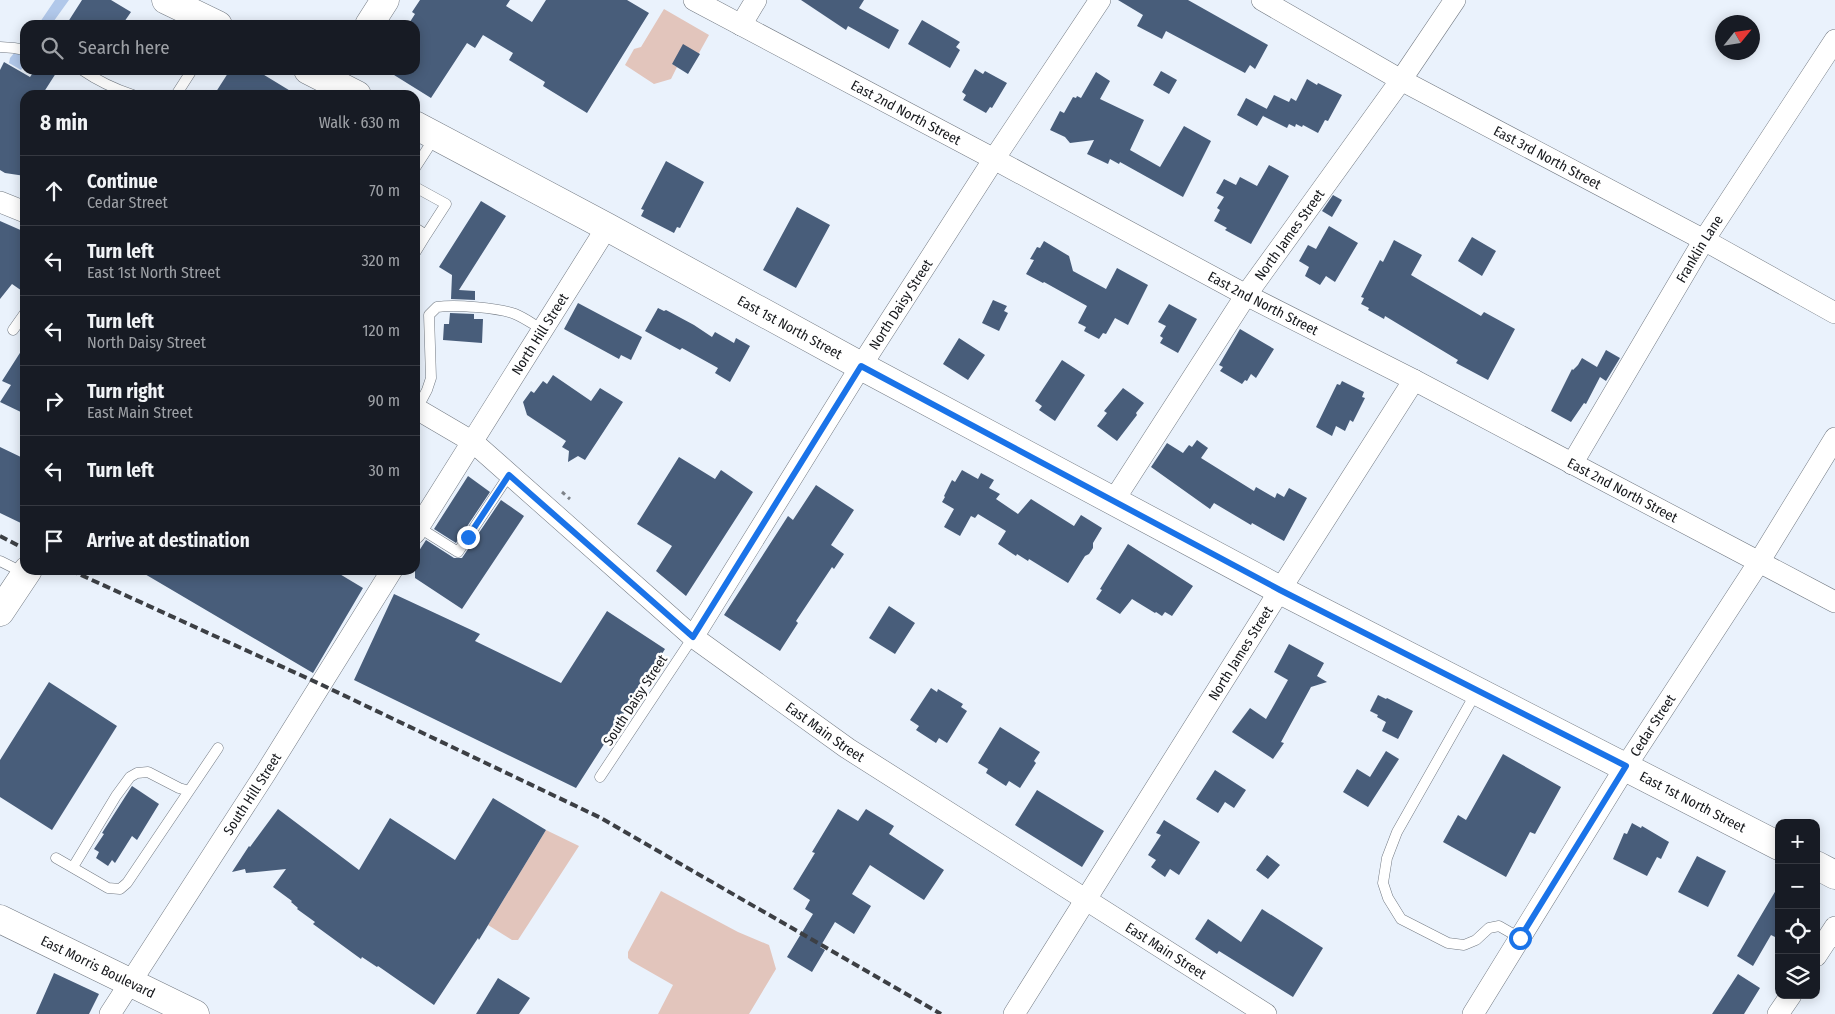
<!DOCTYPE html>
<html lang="en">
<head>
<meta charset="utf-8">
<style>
	:root { --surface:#171b24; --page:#242831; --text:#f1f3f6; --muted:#9ea1a6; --line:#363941 }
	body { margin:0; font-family:"Fira Sans Condensed",sans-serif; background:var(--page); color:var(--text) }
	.controls { position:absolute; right:15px; bottom:15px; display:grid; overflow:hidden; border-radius:10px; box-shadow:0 2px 12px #0003 }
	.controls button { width:45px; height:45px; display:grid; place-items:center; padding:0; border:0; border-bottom:1px solid var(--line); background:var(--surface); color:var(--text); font:25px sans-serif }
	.compass { position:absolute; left:1715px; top:15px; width:45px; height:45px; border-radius:50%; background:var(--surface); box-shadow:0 2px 12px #0003; rotate:60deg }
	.stop { position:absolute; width:15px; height:15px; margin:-11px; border:4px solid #1a73e8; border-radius:50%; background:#fff }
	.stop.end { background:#1a73e8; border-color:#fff; box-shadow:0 1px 5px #0008 }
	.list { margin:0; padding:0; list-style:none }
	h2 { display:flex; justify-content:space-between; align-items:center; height:65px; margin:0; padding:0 20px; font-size:21px }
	h2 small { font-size:16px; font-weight:400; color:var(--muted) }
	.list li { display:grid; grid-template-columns:32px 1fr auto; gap:15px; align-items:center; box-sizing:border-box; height:70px; padding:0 20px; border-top:1px solid var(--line) }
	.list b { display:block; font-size:19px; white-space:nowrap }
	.list p { margin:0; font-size:16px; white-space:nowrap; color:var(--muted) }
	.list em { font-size:16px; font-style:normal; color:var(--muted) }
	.icon { flex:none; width:28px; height:28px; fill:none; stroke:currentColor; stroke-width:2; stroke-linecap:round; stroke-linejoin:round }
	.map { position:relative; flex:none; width:1835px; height:1014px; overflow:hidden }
	.search { position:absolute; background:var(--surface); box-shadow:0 2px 12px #0003; left:20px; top:20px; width:400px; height:55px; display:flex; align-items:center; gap:12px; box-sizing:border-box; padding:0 18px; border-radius:15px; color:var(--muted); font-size:19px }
	.panel { position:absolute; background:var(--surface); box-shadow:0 2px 12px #0003; left:20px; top:90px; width:400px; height:485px; border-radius:15px }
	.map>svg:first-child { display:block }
	.green { fill:#e2c5bc }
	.water { fill:#b1c8ea }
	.building { fill:#485d7a }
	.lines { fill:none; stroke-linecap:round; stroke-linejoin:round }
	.service-casing { stroke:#737a83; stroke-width:11 }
	.minor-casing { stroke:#737a83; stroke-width:22 }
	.secondary-casing { stroke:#737a83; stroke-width:29 }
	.primary-casing { stroke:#737a83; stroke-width:29 }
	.path { stroke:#7d8288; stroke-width:3; stroke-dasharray:4 4; stroke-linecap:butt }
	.service { stroke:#fff; stroke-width:10 }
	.minor { stroke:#fff; stroke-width:21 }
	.secondary { stroke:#fff; stroke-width:28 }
	.primary { stroke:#fff; stroke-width:28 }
	.rail { stroke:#3c3f44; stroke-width:4; stroke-dasharray:8 4; stroke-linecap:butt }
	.route { stroke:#1a73e8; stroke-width:6 }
	.labels { text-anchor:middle; stroke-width:5; stroke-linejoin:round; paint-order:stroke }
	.street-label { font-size:14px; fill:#16181c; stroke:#fefefe }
</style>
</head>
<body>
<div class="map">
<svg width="1835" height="1014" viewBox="0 0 1835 1014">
	<rect width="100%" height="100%" fill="#eaf2fc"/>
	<path class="green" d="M664,9L709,35L699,53L672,64L677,67L671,79L654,84L625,65L634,49L641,47Z
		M546,830L579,846L518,940H512L488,925Z
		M661,891L738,932L769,945L776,969L749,1014H658L673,985L631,961L628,958V952Z"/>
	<path class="water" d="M55,0H69L51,25H38Z
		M25,40V65L21,70L9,63L10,58Z"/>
	<path class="building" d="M82,0H111L131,12L122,25H66Z
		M420,0H510L506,6L532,22L546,0H627L649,13L587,113L543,86L545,82L509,60L513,53L483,35L475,48L467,43L431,98L386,70H415V25H408L415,14L412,12Z
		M801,0H864L859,8L899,30L889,49L848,26L846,30Z
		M1118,0H1188L1268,45L1255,69L1250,65L1245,73L1166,31L1162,39L1137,26L1143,15Z
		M922,20L960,42L956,47L960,50L950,68L908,44Z
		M683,44L700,54L688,74L672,64Z
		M4,62L30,77L35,70H58L42,95H25V176L5,173L0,170V70Z
		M975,69L983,74L985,71L1007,83L992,108L990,107L986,113L963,100L966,95L962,92Z
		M230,70H256L297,95H214Z
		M1161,71L1177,80L1169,94L1153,85Z
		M1096,72L1110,81L1100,99L1144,120L1130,150L1160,167L1184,126L1211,141L1183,197L1120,162L1119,164L1110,159L1108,164L1087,154L1094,140L1070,143L1065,137L1050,130L1060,111L1064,113L1073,97L1076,98L1077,96L1081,98Z
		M1307,79L1317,85L1318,83L1342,95L1328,121L1325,120L1318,133L1303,125L1302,127L1296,124L1295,127L1289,124L1287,128L1263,116L1274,95L1289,102L1291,98L1296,101Z
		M1246,98L1267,109L1257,126L1237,115Z
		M666,161L704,182L680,228L677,227L674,233L641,216L644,210L641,209Z
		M1269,165L1289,176L1251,244L1225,230L1227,228L1214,221L1220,210L1217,208L1224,197L1216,193L1224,179L1236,185L1240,177L1257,186Z
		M1333,195L1342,200L1332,217L1322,211Z
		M481,201L506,216L459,290L475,291V300L451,299L452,275L439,267Z
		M797,207L830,225L796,288L763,270Z
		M0,221L25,232V293L12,284L0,299Z
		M1329,226L1358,243L1335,282L1326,276L1320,285L1305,276L1309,267L1299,261L1308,245L1316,249Z
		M1472,237L1496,251L1482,276L1458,261Z
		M1394,240L1422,255L1411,275L1481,316L1484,312L1515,329L1488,380L1456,363L1458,360L1385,316L1384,319L1368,310L1369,308L1361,304L1364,298L1361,297L1380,260L1383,262Z
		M1044,241L1069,256L1073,271L1106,289L1117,268L1148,285L1128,325L1115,318L1106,334L1103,333L1099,339L1084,331L1086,327L1078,323L1087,306L1044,282L1043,283L1026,274L1034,260L1030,259L1037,247L1040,248Z
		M993,300L1007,306L1004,311L1008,313L999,331L982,323Z
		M578,303L642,337L631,360L621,355L619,359L564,329Z
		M1169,304L1197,319L1178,353L1160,343L1163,338L1160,336L1166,326L1158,322Z
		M658,308L664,311L666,310L694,325L712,337L715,332L734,343L736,338L750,346L730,382L715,373L718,368L682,348L680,350L645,331Z
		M450,313L474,314V319H483L482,343L443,340L444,324H449Z
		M1240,329L1274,349L1256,378L1251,374L1247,381L1245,380L1242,384L1220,371L1223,367L1219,365Z
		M959,338L985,355L968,380L943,364Z
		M25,345V414L0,402L11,385L2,381Z
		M1606,350L1620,358L1606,381L1600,377L1586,404L1584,403L1571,422L1551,411L1572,369L1573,370L1578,365L1582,358L1597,367Z
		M1062,360L1085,375L1055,421L1039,410L1042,406L1035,401Z
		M553,375L591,401L600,388L623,402L585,460L578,456L568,462L569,451L562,447L566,441L527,415L523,402L531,391L534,393L543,381L547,384Z
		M1342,381L1364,392L1362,397L1365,398L1353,422L1350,420L1345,431L1336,426L1332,436L1316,427L1337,384L1340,385Z
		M1123,388L1144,403L1136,413L1137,415L1117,441L1097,426L1107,413L1104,411Z
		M1197,440L1208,448L1201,458L1254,491L1256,487L1275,498L1277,493L1284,497L1289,488L1307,498L1284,541L1252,523L1251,525L1214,503L1210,509L1151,467L1167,443L1183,453L1189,445L1192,447Z
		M0,447L25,459V525L0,513Z
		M679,457L715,479L721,470L753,492L686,596L656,571L672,546L637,524Z
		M962,470L978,479L981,473L994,480L989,488L1000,494L996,499L1018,514L1031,499L1074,526L1081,515L1102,528L1093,543V548L1089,554L1085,556L1068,583L1029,559L1028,561L1017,554L1016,556L998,544L1006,531L978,514L975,518L971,516L960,536L944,527L954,509L942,502L945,497L944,496L952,480L955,482Z
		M468,476L490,492L456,543L434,529Z
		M816,485L854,510L831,545L844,554L834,569L832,567L796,621L798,623L780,651L724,615L788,516L793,520Z
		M501,500L524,516L462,609L415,578V557L426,540L454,558H462Z
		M1128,544L1193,586L1172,616L1165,612L1162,616L1156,612L1155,613L1132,599L1120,614L1096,599L1102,590L1100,589Z
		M138,570H333L363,588L313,673Z
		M394,594L480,634L475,641L561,683L607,611L665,649L576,788L354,680Z
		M889,606L915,623L895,654L869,638Z
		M1289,644L1324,663L1317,676L1327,682L1311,687L1281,742L1284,743L1273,759L1232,732L1250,708L1266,719L1288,680L1274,672Z
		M49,682L117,726L52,830L0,797V760Z
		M931,688L937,692L938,689L963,704L961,707L967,711L947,743L939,738L936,743L916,730L919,726L910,720Z
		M1378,695L1386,699L1387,698L1413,711L1398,739L1382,731L1386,722L1377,717L1378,715L1370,711Z
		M1000,727L1040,752L1034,761L1036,763L1020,788L1009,781L1006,786L986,773L988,769L978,763Z
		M1386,751L1399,759L1368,807L1343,792L1357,769L1370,777Z
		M1503,754L1561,787L1535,834L1530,832L1506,877L1443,842L1458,815L1466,820Z
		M1215,770L1246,790L1234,808L1225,802L1218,813L1196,799Z
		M132,786L159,804L137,840L132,836L115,863L112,860L108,866L96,858L99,852L94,849L104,834L102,833Z
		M1037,790L1104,831L1082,867L1015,825Z
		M493,798L546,830L479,940L478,938L434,1005L378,966L377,967L362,957L361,959L313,924L315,922L297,909L298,908L291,902L292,901L273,887L286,869L246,873L245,869L232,872L249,846L250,847L278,809L359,870L390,818L455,860Z
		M838,809L858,821L866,809L894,826L889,834L944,870L924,900L870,865L852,894L871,906L854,934L835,922L820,947L825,950L812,972L787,957L813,914L805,909L810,900L793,889L815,853L812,852Z
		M1164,820L1200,842L1179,875L1170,869L1165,877L1151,867L1156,860L1148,855L1161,835L1156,833Z
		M1632,823L1641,828L1642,826L1669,842L1661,859L1657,857L1647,876L1613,859L1624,833L1627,834Z
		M1267,855L1280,865L1268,879L1256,870Z
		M1697,856L1726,871L1708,907L1678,892Z
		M1779,885V939L1771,935L1753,966L1737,956Z
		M1262,909L1323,948L1293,997L1219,951L1217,954L1195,939L1208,919L1241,942Z
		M54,973L99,994L89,1014H36Z
		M1738,974L1760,988L1744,1014H1712Z
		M498,978L530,998L519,1014H476Z"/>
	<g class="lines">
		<defs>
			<path id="service" d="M0,47L14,48L25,50
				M82,70C98,81 115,89 133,95
				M176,95L192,70
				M415,168L435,137
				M415,187L446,204L426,235L415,228
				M415,253L426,235
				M13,330L25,313
				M417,409L427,390L431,378L429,315L437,307C455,304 499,308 515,314C525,318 534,325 543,330
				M418,527L458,552L509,475
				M0,561L24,573
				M1477,691L1397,832L1387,858L1383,883L1388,898L1401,919L1448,943L1464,945L1476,940L1489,928L1499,926L1520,938
				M600,777L693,637
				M56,858L108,888L120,889L127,883L218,748
				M73,867L116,796L130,777L137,773L148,772L179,788L189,791"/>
			<g id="minor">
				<path id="s1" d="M694,0L994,159L1246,295L1414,380L1835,602"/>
				<path id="s2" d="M1262,0L1401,80L1704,240L1835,313"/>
				<path d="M741,25L756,0"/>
				<path d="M0,202L25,212"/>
				<path id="s3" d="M415,408L473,442L693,637L847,748L1266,1014"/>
				<path id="s4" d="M1572,464L1704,240L1835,40"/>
				<path id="s5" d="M1114,500L1246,295L1401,80L1455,0"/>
				<path id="s6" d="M415,533L607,227"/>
				<path id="s7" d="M693,637L861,366L994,159L1100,0"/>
				<path d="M1816,956L1835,927"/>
				<path id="s8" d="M110,1014L265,774L392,570"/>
				<path id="s9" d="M1014,1014L1280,590L1414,380"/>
				<path id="s10" d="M1473,1014L1626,766L1759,562L1835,438"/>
				<path d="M1778,1014L1791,995"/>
			</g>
			<g id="secondary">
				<path d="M166,0L218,25"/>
				<path d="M369,25L385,0"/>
				<path d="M308,70L357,95"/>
				<path id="s11" d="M415,125L607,227L861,366L1280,590L1779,846"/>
				<path d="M0,612L28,570"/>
				<path d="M1816,865L1835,875"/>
			</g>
			<g id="primary">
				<path id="s12" d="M0,919L195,1014"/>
			</g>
		</defs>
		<use href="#service" class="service-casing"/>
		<use href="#minor" class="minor-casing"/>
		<use href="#secondary" class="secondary-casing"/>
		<use href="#primary" class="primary-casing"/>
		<path class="path" d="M562,492L570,499"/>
		<use href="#service" class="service"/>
		<use href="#minor" class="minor"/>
		<use href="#secondary" class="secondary"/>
		<use href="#primary" class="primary"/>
		<path class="rail" d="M0,536L25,549
			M70,570L320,684L601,818L941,1014"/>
	</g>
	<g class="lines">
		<path class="route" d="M468,537L509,475L693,637L861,366L1280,590L1626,766L1520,938"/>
	</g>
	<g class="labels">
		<g class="street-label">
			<text dy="5" stroke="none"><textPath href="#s1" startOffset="240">East 2nd North Street</textPath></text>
			<text dy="5" stroke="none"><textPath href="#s2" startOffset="326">East 3rd North Street</textPath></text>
			<text dy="5" stroke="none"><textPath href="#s5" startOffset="318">North James Street</textPath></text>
			<text dy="5" stroke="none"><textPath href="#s4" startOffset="250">Franklin Lane</textPath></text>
			<text dy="5" stroke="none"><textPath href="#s1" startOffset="645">East 2nd North Street</textPath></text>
			<text dy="5" stroke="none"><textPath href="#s7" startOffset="392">North Daisy Street</textPath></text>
			<text dy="5" stroke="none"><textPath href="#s11" startOffset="426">East 1st North Street</textPath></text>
			<text dy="5" stroke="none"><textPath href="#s6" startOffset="235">North Hill Street</textPath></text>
			<text dy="5" stroke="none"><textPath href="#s1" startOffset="1050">East 2nd North Street</textPath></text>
			<text dy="5" stroke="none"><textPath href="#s9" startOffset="426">North James Street</textPath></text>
			<text transform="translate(635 700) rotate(-57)" y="5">South Daisy Street</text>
			<text dy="5" stroke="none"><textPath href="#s10" startOffset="340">Cedar Street</textPath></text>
			<text dy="5" stroke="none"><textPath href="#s3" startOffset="524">East Main Street</textPath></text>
			<text dy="5" stroke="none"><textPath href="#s8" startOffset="262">South Hill Street</textPath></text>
			<text dy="5" stroke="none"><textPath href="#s11" startOffset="1446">East 1st North Street</textPath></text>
			<text dy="5" stroke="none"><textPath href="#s3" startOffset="929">East Main Street</textPath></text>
			<text dy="5" stroke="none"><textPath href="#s12" startOffset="109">East Morris Boulevard</textPath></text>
		</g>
	</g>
</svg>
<div class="controls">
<button>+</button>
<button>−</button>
<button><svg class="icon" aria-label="locate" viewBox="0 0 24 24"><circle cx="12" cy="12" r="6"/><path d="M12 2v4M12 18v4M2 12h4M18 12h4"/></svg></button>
<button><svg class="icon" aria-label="layers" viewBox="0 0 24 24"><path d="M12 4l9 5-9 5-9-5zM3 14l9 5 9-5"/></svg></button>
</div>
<svg class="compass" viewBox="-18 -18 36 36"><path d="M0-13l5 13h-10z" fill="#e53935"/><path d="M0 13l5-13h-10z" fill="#9ea1a6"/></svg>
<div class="stop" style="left:1520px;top:938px"></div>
<div class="stop end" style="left:468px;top:537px"></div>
<div class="search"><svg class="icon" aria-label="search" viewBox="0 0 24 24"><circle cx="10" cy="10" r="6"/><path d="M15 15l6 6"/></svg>Search here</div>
<section class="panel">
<h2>8 min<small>Walk · 630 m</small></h2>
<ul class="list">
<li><svg class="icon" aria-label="ahead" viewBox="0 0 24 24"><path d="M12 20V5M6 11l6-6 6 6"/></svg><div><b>Continue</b><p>Cedar Street</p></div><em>70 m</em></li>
<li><svg class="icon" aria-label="left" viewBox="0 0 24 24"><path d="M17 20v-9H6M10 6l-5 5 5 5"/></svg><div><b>Turn left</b><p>East 1st North Street</p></div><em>320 m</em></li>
<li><svg class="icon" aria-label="left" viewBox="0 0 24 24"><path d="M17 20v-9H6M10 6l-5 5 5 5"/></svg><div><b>Turn left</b><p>North Daisy Street</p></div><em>120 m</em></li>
<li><svg class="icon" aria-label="right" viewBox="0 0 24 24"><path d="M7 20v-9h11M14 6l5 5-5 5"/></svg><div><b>Turn right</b><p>East Main Street</p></div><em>90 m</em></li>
<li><svg class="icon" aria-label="left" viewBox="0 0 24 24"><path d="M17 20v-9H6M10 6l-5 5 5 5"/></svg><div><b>Turn left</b></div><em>30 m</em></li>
<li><svg class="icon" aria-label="arrive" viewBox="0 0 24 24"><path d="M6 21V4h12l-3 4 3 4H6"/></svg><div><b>Arrive at destination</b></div></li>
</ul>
</section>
</div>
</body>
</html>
